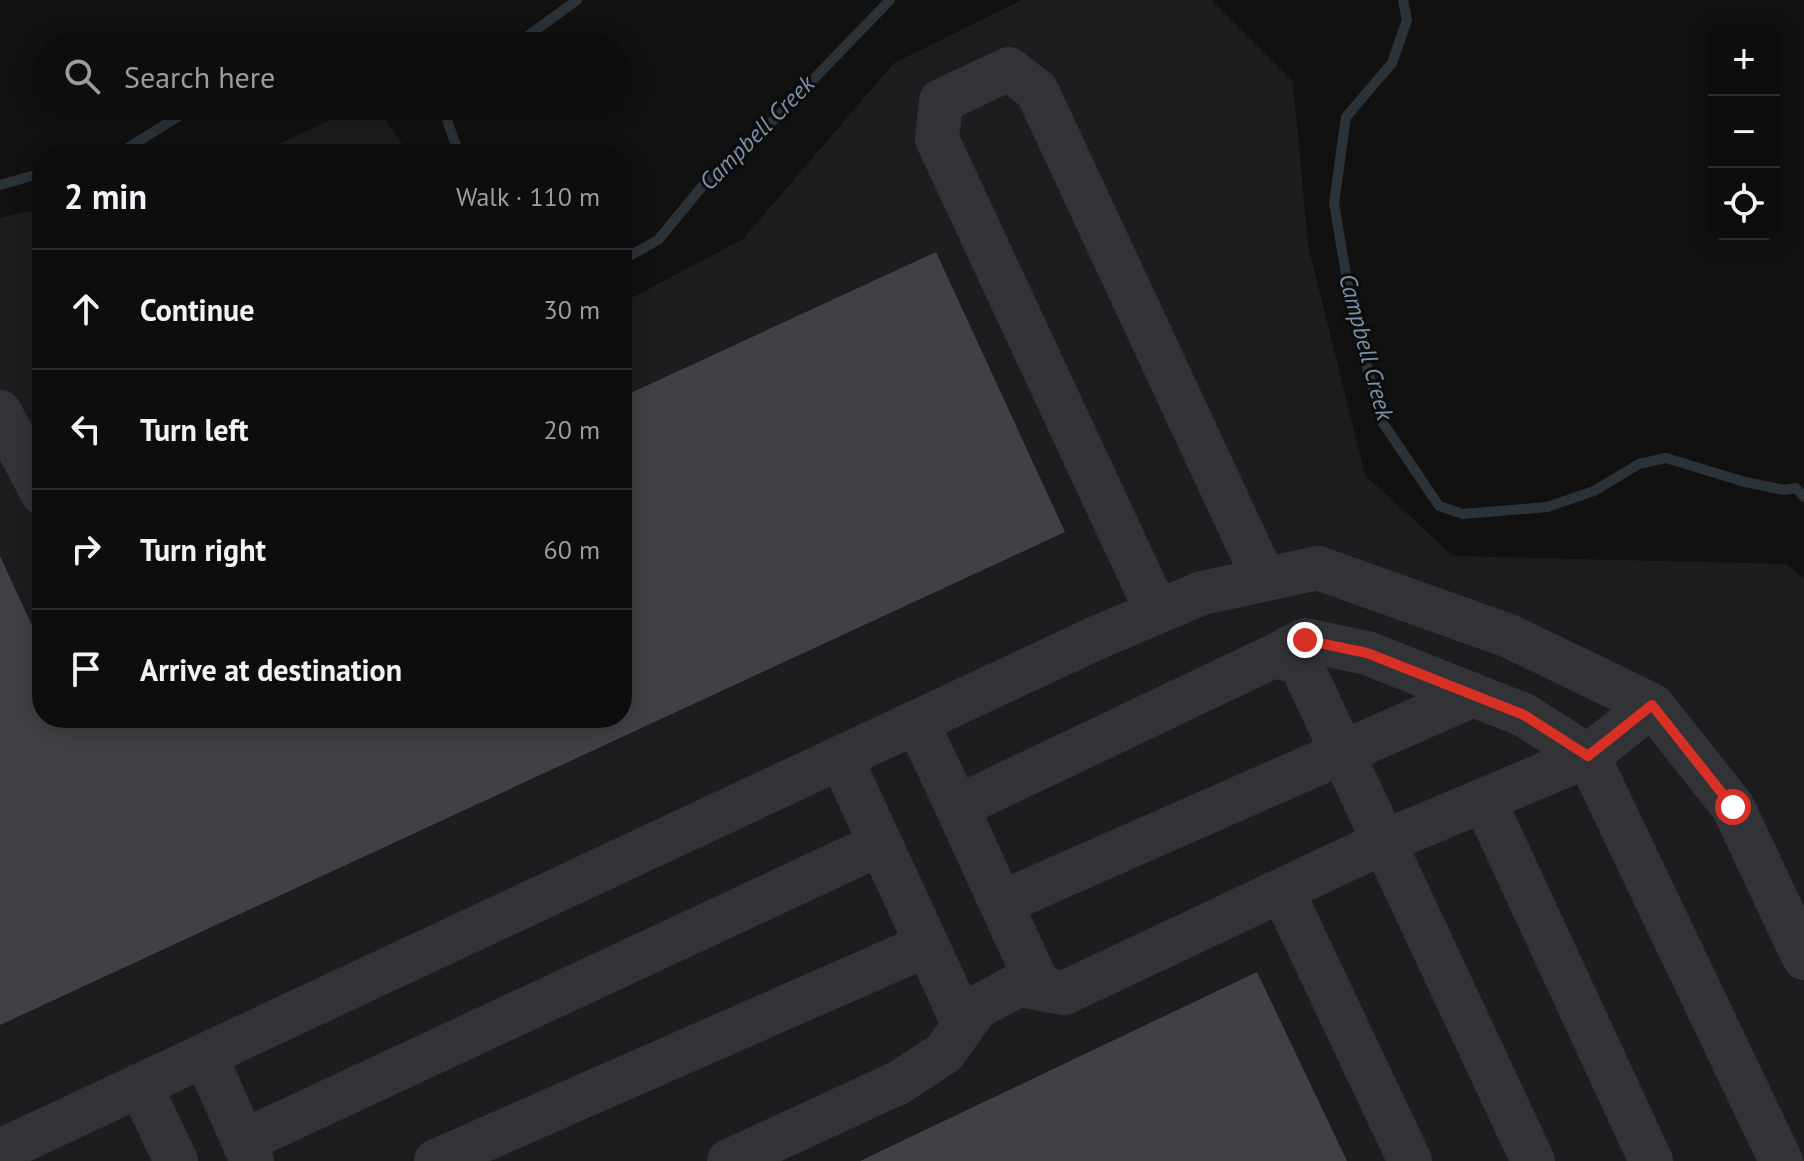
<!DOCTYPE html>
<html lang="en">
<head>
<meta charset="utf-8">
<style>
	:root { --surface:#0d0d0e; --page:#1b1b1c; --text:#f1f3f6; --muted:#9a9c9e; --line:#2d2d2e }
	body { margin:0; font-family:"PT Sans",sans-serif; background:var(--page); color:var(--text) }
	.controls { position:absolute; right:24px; top:24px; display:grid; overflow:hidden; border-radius:16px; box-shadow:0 4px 20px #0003 }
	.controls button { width:72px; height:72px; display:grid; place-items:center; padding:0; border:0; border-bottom:2px solid var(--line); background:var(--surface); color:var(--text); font:40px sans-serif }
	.stop { position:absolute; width:24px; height:24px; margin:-18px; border:6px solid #d93025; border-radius:50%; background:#fff }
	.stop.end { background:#d93025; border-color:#fff; box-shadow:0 2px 8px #0008 }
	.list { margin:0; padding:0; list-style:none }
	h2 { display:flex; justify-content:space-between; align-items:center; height:104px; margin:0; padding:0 32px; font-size:34px }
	h2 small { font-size:26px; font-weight:400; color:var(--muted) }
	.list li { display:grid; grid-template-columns:52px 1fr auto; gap:24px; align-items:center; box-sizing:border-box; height:120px; padding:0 32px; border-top:2px solid var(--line) }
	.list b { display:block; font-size:30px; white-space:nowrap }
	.list em { font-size:26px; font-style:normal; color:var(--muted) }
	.icon { flex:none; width:44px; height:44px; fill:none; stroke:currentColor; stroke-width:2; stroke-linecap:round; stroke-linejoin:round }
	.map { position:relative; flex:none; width:1804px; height:1161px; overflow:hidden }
	.search { position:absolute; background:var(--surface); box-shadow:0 4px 20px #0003; left:32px; top:32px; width:600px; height:88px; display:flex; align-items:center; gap:20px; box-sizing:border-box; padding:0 28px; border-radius:44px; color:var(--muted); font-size:30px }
	.panel { position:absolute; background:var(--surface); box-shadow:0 4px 20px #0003; left:32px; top:144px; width:600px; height:584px; border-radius:32px }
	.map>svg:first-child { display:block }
	.built { fill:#1d1d1f }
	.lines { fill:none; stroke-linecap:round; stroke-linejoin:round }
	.stream { stroke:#2b333a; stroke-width:10 }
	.building { fill:#404145 }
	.minor { stroke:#323337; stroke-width:44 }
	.route { stroke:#d93025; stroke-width:10 }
	.labels { text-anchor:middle; stroke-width:6; stroke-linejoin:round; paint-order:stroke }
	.water-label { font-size:24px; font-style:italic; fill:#7c92ab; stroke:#0c0c0d }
</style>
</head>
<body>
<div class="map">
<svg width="1804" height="1161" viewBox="0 0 1804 1161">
	<rect width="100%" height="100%" fill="#111112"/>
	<path class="built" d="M1022,0H1211L1293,82L1308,245L1365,475L1453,556L1786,564L1804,579V1161H0V218L42,208V718H622V303L743,239L894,63Z
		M360,106H376L409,154H257Z"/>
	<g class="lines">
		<path class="stream" d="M1403,0L1407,20L1392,63L1346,117L1334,203L1352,310L1381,420L1439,506L1463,514L1547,507L1594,491L1639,464L1666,458L1745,482L1784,490L1796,488L1804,497
			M514,46L577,0
			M442,106L459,154
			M109,154L126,149L195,106
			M0,185L42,173
			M622,260L658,240L705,183L776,118L890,0"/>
	</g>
	<path class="building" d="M936,252L1065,532L0,1025V556L42,647V718H622V397Z
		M1257,972L1347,1161H860Z"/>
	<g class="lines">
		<path class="minor" d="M0,412L42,493
			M1157,612L937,139L941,101L1009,69L1037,91L1264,579
			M1274,656L1305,640L1367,653L1524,715L1588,756
			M1652,705L1588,756L1781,1161
			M841,758L964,1025
			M1484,800L1651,1161
			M957,807L1040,989
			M1282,890L1410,1161
			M1001,903L1473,695
			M205,1055L252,1161
			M140,1085L176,1161
			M244,1141L880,844
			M0,1151L1096,638L1202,593L1318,568L1509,636L1652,705L1733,807L1804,958
			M436,1161L927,945
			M729,1161L900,1082L944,1053L977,1007L1019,985L1064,993L1384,842L1300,662L1274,656L957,807L917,722
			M1533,1161L1384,842L1588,756"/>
	</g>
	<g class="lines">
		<path class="route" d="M1305,640L1367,653L1524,715L1588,756L1652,705L1733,807"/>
	</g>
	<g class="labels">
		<g class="water-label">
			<text transform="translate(757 133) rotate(-45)" y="8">Campbell Creek</text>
			<text transform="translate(1366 347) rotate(75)" y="8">Campbell Creek</text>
		</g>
	</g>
</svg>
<div class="controls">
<button>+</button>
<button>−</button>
<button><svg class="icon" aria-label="locate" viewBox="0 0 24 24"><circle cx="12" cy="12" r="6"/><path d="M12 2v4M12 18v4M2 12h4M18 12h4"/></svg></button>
</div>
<div class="stop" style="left:1733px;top:807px"></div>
<div class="stop end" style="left:1305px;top:640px"></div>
<div class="search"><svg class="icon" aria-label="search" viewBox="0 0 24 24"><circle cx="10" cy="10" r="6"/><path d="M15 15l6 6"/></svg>Search here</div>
<section class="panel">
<h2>2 min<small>Walk · 110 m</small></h2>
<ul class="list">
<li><svg class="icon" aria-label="ahead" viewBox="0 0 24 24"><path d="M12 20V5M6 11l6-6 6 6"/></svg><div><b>Continue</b></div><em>30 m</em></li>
<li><svg class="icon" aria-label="left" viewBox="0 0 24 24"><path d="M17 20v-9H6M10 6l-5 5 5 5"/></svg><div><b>Turn left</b></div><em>20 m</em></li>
<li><svg class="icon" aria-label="right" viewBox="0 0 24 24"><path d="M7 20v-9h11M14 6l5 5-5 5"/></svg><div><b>Turn right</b></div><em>60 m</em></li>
<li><svg class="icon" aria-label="arrive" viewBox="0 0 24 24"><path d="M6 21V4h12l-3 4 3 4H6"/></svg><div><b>Arrive at destination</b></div></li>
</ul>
</section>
</div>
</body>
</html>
